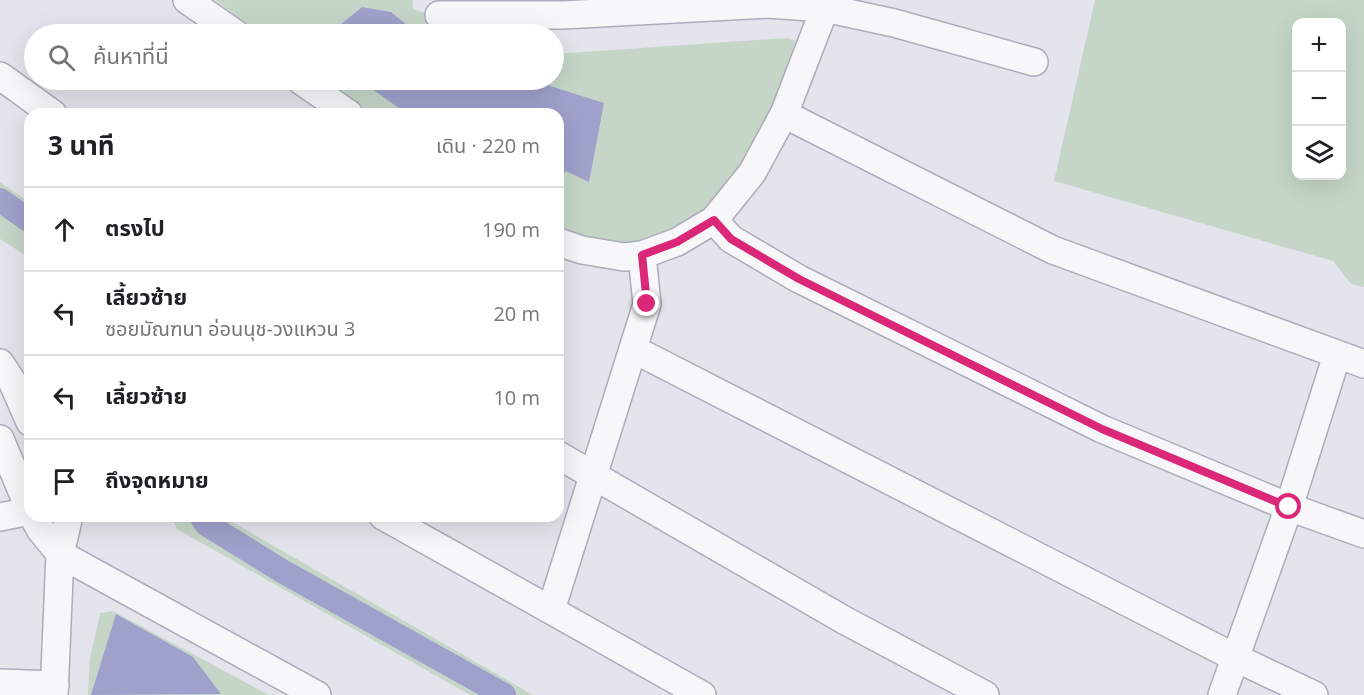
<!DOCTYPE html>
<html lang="th">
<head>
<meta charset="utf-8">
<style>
	:root { --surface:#fff; --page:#f2f2f2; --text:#202124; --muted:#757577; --line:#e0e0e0 }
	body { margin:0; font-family:"Open Sans","Noto Sans Thai",sans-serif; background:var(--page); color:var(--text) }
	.controls { position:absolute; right:18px; top:18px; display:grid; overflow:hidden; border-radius:12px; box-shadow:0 6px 24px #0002 }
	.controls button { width:54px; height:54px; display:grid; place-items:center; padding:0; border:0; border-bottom:2px solid var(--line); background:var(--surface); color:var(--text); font:30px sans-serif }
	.stop { position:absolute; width:18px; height:18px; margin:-14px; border:4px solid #db2777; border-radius:50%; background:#fff }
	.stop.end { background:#db2777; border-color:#fff; box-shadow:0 2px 6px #0008 }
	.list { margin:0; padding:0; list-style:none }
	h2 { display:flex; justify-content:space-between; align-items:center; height:78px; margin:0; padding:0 24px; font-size:26px }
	h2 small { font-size:20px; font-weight:400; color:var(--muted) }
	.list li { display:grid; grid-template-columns:39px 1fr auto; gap:18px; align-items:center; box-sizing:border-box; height:84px; padding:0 24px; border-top:2px solid var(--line) }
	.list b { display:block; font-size:22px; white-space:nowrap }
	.list p { margin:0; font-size:20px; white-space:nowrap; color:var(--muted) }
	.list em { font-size:20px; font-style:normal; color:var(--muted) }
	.icon { flex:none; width:33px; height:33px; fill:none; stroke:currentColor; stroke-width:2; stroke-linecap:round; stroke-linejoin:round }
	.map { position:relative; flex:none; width:1364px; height:695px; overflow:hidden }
	.search { position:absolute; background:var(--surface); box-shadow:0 6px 24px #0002; left:24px; top:24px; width:540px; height:66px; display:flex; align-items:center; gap:15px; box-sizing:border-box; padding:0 21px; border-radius:33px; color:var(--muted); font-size:22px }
	.panel { position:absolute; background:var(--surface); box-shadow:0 6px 24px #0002; left:24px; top:108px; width:540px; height:414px; border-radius:18px }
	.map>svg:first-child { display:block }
	.green { fill:#c5d6c8; fill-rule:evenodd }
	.water { fill:#9fa1cc }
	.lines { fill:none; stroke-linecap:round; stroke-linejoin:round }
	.canal { stroke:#9fa1cc; stroke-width:24 }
	.minor-casing { stroke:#adacba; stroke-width:30 }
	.minor { stroke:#f7f7fa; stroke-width:27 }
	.route { stroke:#db2777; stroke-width:8 }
</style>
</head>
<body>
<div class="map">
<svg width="1364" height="695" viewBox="0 0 1364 695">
	<rect width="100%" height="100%" fill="#e4e4ec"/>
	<path class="green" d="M215,0H413V9L428,14L432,34H261Z
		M1095,0H1364V287L1351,284L1333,261L1054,181ZM1296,22H1342V176H1296Z
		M787,38L817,47L729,219L675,253L614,247L558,228V114H366L320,80H554V54Z
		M0,182L30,203V258L0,239Z
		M171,516H222L533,695H470L177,529Z
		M113,611L269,695H88L90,659L100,613Z"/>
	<path class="water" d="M362,7L391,12L418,34H315L340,25Z
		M360,80H543L550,86L604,103L589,182L566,171L558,181V114H407Z
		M116,614L193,657L221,694L91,695Z"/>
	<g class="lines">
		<path class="canal" d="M0,200L30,221
			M201,516L206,524L282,571L504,695"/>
		<defs>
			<path id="minor" d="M187,0L236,34
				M439,15H563L767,4L825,8L894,23L1034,62
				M0,76L53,114
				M300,80L349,114
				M784,114L1053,250L1364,364
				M714,220L731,239L799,279L1102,429L1289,507L1364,534
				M558,242L582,250L624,257L642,255L677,242L714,220L752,173L784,114L828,0
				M633,349L1236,658L1314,695
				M0,363L12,381L30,422
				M0,439L30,510
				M558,455L844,620L985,695
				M33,516L40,529L60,554L317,695
				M383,516L702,695
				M0,517L30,511
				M551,610L647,304L642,255
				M0,683L55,685
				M54,695L60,554L69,516
				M1222,695L1289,507L1337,355"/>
		</defs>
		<use href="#minor" class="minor-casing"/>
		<use href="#minor" class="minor"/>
	</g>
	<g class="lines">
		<path class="route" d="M647,304L642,255L677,242L714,220L731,239L799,279L1102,429L1289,507"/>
	</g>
</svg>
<div class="controls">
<button>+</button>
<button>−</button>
<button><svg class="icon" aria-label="layers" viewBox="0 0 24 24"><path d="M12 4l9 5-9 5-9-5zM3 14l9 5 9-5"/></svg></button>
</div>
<div class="stop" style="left:1289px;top:507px"></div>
<div class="stop end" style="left:647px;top:304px"></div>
<div class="search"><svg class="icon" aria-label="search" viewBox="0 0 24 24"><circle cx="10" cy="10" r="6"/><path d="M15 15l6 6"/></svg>ค้นหาที่นี่</div>
<section class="panel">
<h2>3 นาที<small>เดิน · 220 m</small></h2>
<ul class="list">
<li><svg class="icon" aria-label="ahead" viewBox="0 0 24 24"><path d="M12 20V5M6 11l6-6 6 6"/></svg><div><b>ตรงไป</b></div><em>190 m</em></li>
<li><svg class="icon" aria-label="left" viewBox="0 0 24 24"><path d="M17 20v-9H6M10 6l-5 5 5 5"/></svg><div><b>เลี้ยวซ้าย</b><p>ซอยมัณฑนา อ่อนนุช-วงแหวน 3</p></div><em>20 m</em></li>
<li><svg class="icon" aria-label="left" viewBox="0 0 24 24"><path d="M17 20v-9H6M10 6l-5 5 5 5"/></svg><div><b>เลี้ยวซ้าย</b></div><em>10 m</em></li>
<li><svg class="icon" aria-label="arrive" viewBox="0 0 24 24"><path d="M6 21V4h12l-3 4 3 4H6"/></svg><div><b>ถึงจุดหมาย</b></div></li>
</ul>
</section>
</div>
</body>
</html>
